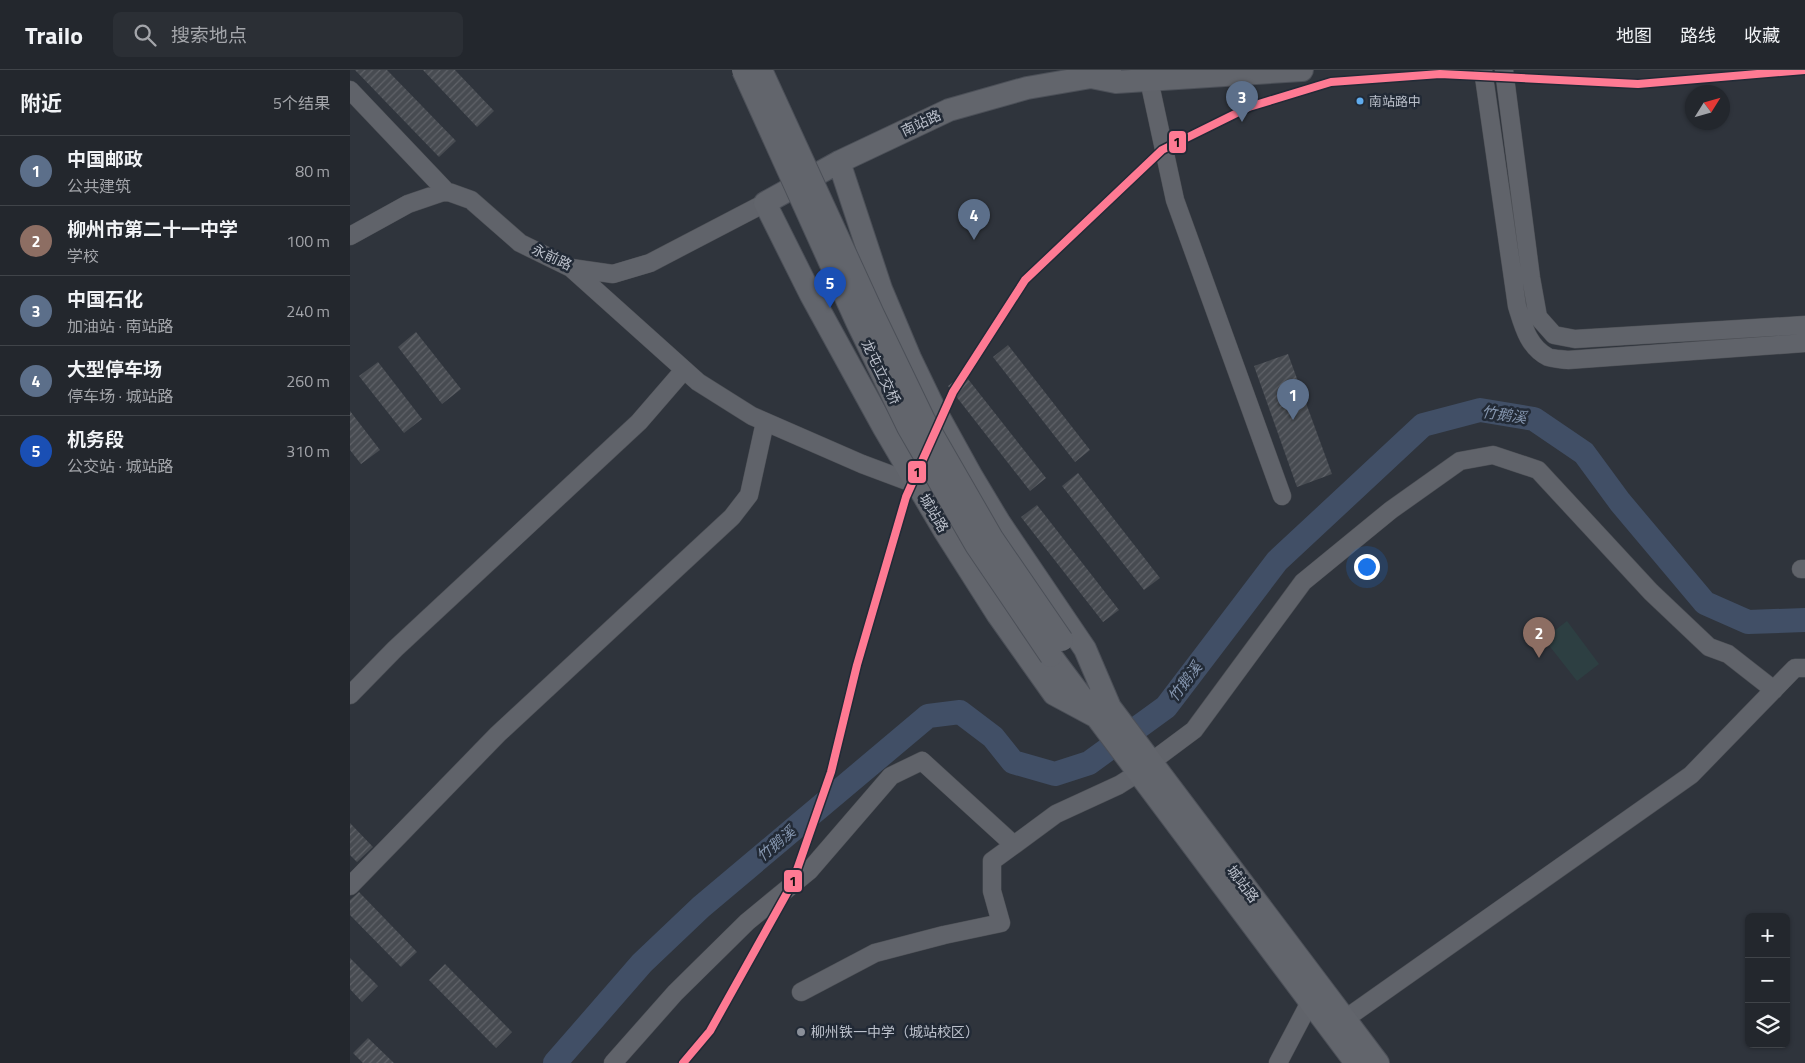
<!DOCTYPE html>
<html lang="zh">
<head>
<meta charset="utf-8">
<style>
	:root { --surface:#23272d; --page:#2b2f35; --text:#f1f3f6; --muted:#a3a5aa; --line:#404449; --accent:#db2777 }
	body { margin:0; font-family:"Titillium Web","Noto Sans SC",sans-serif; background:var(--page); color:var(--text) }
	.controls { position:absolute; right:15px; bottom:15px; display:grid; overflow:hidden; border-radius:8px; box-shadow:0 1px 4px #0004 }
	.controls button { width:45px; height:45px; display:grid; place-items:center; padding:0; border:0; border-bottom:1px solid var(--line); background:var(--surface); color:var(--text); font:25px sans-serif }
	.compass { position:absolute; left:1335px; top:15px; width:45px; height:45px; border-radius:50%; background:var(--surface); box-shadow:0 1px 4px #0004; rotate:53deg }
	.you { position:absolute; left:1016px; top:496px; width:18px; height:18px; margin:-12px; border:4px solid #fff; border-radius:50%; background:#1a73e8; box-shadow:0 0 0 8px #1a73e833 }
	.badge { display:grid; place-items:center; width:32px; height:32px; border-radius:50%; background:var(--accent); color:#fff; font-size:16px; font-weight:700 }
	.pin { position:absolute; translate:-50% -41px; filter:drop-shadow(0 1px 2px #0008) }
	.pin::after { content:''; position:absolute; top:26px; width:18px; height:15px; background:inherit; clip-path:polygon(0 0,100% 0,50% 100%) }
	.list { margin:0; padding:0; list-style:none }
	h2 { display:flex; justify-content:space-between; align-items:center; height:65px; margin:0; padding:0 20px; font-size:21px }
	h2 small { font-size:16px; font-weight:400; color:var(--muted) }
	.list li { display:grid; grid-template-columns:32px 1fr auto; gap:15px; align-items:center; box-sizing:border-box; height:70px; padding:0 20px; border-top:1px solid var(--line) }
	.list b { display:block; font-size:19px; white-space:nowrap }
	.list p { margin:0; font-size:16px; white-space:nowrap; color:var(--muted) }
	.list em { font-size:16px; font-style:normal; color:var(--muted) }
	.icon { flex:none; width:28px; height:28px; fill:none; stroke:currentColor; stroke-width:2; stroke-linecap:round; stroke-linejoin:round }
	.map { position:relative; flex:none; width:1455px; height:993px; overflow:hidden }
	header { display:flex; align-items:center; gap:30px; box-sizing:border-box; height:70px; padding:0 25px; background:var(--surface); border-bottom:1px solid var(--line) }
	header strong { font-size:24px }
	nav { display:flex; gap:28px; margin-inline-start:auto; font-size:18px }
	.search { width:350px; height:45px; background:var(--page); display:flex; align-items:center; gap:12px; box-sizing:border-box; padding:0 18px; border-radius:8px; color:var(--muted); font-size:19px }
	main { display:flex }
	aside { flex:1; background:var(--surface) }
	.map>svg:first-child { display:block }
	.pitch { fill:#2d3f42 }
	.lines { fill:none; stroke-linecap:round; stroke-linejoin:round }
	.river { stroke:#414f66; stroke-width:24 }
	.building { fill:url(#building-hatch) }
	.minor-casing { stroke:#4d5056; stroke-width:19 }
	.major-casing { stroke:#4c5058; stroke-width:24 }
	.minor { stroke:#60636a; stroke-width:18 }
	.major { stroke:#62656c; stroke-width:22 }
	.major-bridge-casing { stroke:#4c5058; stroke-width:24; stroke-linecap:butt }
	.major-bridge { stroke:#62656c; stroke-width:22 }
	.metro-1-casing { stroke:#222a36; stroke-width:11 }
	.metro-1 { stroke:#fe7a93; stroke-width:8 }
	.bus-dot { fill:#60acee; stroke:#222a36; stroke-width:2 }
	.poi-dot { fill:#8a8f99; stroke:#222a36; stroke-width:2 }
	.labels { text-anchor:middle; stroke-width:5; stroke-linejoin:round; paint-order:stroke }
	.bus-label { font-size:13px; fill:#bbc0cb; stroke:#222a36; text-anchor:start }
	.street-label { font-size:14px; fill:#bbc0cb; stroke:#222a36 }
	.poi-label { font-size:14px; fill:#bbc0cb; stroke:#222a36; text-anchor:start }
	.water-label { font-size:15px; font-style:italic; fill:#8596af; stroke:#222a36 }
	.line-badge { stroke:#222a36; stroke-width:2 }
	.pale-badge-label { font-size:14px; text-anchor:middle; font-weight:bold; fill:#111 }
</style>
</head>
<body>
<header>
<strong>Trailo</strong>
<div class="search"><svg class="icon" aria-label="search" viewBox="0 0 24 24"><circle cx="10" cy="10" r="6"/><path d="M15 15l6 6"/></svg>搜索地点</div>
<nav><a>地图</a><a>路线</a><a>收藏</a></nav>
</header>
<main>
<aside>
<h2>附近<small>5个结果</small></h2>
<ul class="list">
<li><span class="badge" style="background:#5c6f8a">1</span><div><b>中国邮政</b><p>公共建筑</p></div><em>80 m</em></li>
<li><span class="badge" style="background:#8d6e63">2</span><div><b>柳州市第二十一中学</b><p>学校</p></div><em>100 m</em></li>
<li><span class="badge" style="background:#5c6f8a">3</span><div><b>中国石化</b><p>加油站 · 南站路</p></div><em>240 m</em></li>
<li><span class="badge" style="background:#5c6f8a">4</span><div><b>大型停车场</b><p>停车场 · 城站路</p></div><em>260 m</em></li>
<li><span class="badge" style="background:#1a4fb4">5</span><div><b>机务段</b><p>公交站 · 城站路</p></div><em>310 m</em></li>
</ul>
</aside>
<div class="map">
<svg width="1455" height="993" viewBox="0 0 1455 993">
	<defs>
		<pattern id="building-hatch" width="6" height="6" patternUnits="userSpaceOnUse" patternTransform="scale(1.25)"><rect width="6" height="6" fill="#474b51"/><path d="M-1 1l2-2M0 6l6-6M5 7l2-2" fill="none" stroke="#606369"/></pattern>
	</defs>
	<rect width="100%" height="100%" fill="#2f343c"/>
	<path class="pitch" d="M1217,551L1249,594L1227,611L1194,569Z"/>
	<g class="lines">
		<path class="river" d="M205,993L292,893L351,837L578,646L610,642L643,667L663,692L705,704L739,693L816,637L927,491L1073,355L1130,340L1184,349L1234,383L1270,432L1355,533L1398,552L1455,550"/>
	</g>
	<path class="building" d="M5,0H37L106,71L89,87Z
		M73,0H105L144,41L127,57Z
		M66,262L111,319L92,334L48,277Z
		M658,275L740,380L725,392L643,287Z
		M938,284L982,404L947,417L904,296Z
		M28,292L72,349L54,363L9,306Z
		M614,304L696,408L680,421L598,316Z
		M0,341L30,380L11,394L0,380Z
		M728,403L810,508L794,520L712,416Z
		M687,435L769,540L753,552L671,447Z
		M0,753L23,777L7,792L0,785Z
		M9,822L67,882L51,897L0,845V830Z
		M0,888L28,916L12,932L0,919Z
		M95,894L162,962L146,978L79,910Z
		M18,968L44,993H13L3,983Z"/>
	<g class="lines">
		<defs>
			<path id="minor" d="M1133,0L1167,236C1173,255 1178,277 1198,287C1203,289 1212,289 1218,290L1455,273
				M1154,0L1181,208L1188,247L1204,265L1225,269L1455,255
				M799,10L825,130L932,426
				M0,20L96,121
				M0,166L58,134L96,121L121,130L170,173L221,198L263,204L300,193L415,133
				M221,198L348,312L402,346L512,394L568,415
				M1451,499H1455
				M0,625L45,579L289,352L334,300
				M801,692L844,660L953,512L1041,440L1110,391L1143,385L1188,400L1301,522L1359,577L1378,584L1424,620
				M0,816L148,664L382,447L399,425L415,352
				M451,922L525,883L594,865L651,853L642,821V791L664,775
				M995,949L1341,705L1445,598H1455
				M263,993L325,923L397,852L459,801L541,706L572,691L664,775L706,744L769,715L788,703
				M928,993L960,932L968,926"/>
			<path id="major" d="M741,7L766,12L952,0
				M489,92L531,219L560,288L585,340L622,407L649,452L735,579L759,635
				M701,586L1006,993
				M750,624L1028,993
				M745,646L704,624L648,545L594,460L534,358L461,225L415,133L489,92L599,40L677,18L741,7L760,0"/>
		</defs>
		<use href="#minor" class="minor-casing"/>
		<use href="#major" class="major-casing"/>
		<use href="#minor" class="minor"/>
		<use href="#major" class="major"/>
		<defs>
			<path id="major-bridge" d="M393,0L507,252L558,357L626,475L701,586
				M411,0L523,244L574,350L642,468L712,570"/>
		</defs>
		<use href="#major-bridge" class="major-bridge-casing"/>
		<use href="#major-bridge" class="major-bridge"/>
		<defs>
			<path id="metro-1" d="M333,993L360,961L442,814L481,702L507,595L556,427L603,322L675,210L812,80L899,37L981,12L1090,4L1288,14L1455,0"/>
		</defs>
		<use href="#metro-1" class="metro-1-casing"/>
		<use href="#metro-1" class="metro-1"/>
	</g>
	<circle class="bus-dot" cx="1010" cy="31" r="4.5"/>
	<circle class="poi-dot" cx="451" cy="962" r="5"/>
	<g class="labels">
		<g class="bus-label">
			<text x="1019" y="36">南站路中</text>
		</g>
		<g class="street-label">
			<text transform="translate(571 53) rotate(-25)" y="5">南站路</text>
			<text transform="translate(202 187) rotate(25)" y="5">永前路</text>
			<text transform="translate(531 302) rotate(64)" y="5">龙屯立交桥</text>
			<text transform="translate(584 443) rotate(59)" y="5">城站路</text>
			<text transform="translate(893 814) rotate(53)" y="5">城站路</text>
		</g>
		<g class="poi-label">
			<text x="461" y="967">柳州铁一中学（城站校区）</text>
		</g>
		<g class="water-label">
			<text transform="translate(1154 345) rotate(8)" y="5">竹鹅溪</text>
			<text transform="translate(835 612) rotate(-53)" y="5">竹鹅溪</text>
			<text transform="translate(426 774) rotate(-40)" y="5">竹鹅溪</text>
		</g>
	</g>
	<g class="line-badge">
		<rect x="818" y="60" width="19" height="24" rx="5" fill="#fe7a93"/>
		<rect x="557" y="390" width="20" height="24" rx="5" fill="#fe7a93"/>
		<rect x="433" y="799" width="20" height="24" rx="5" fill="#fe7a93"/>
	</g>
	<g class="pale-badge-label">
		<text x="827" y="77">1</text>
		<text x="567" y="407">1</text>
		<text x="443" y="816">1</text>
	</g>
</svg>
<div class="controls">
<button>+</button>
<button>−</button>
<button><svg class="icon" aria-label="layers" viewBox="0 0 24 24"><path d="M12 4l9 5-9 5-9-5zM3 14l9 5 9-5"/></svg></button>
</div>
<svg class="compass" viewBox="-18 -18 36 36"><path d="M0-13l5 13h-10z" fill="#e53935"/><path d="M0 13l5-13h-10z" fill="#a3a5aa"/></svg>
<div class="you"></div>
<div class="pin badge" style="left:943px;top:350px;background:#5c6f8a">1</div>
<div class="pin badge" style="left:1189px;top:588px;background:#8d6e63">2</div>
<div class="pin badge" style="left:892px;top:52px;background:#5c6f8a">3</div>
<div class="pin badge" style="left:624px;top:170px;background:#5c6f8a">4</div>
<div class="pin badge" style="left:480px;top:238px;background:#1a4fb4">5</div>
</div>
</main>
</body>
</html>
